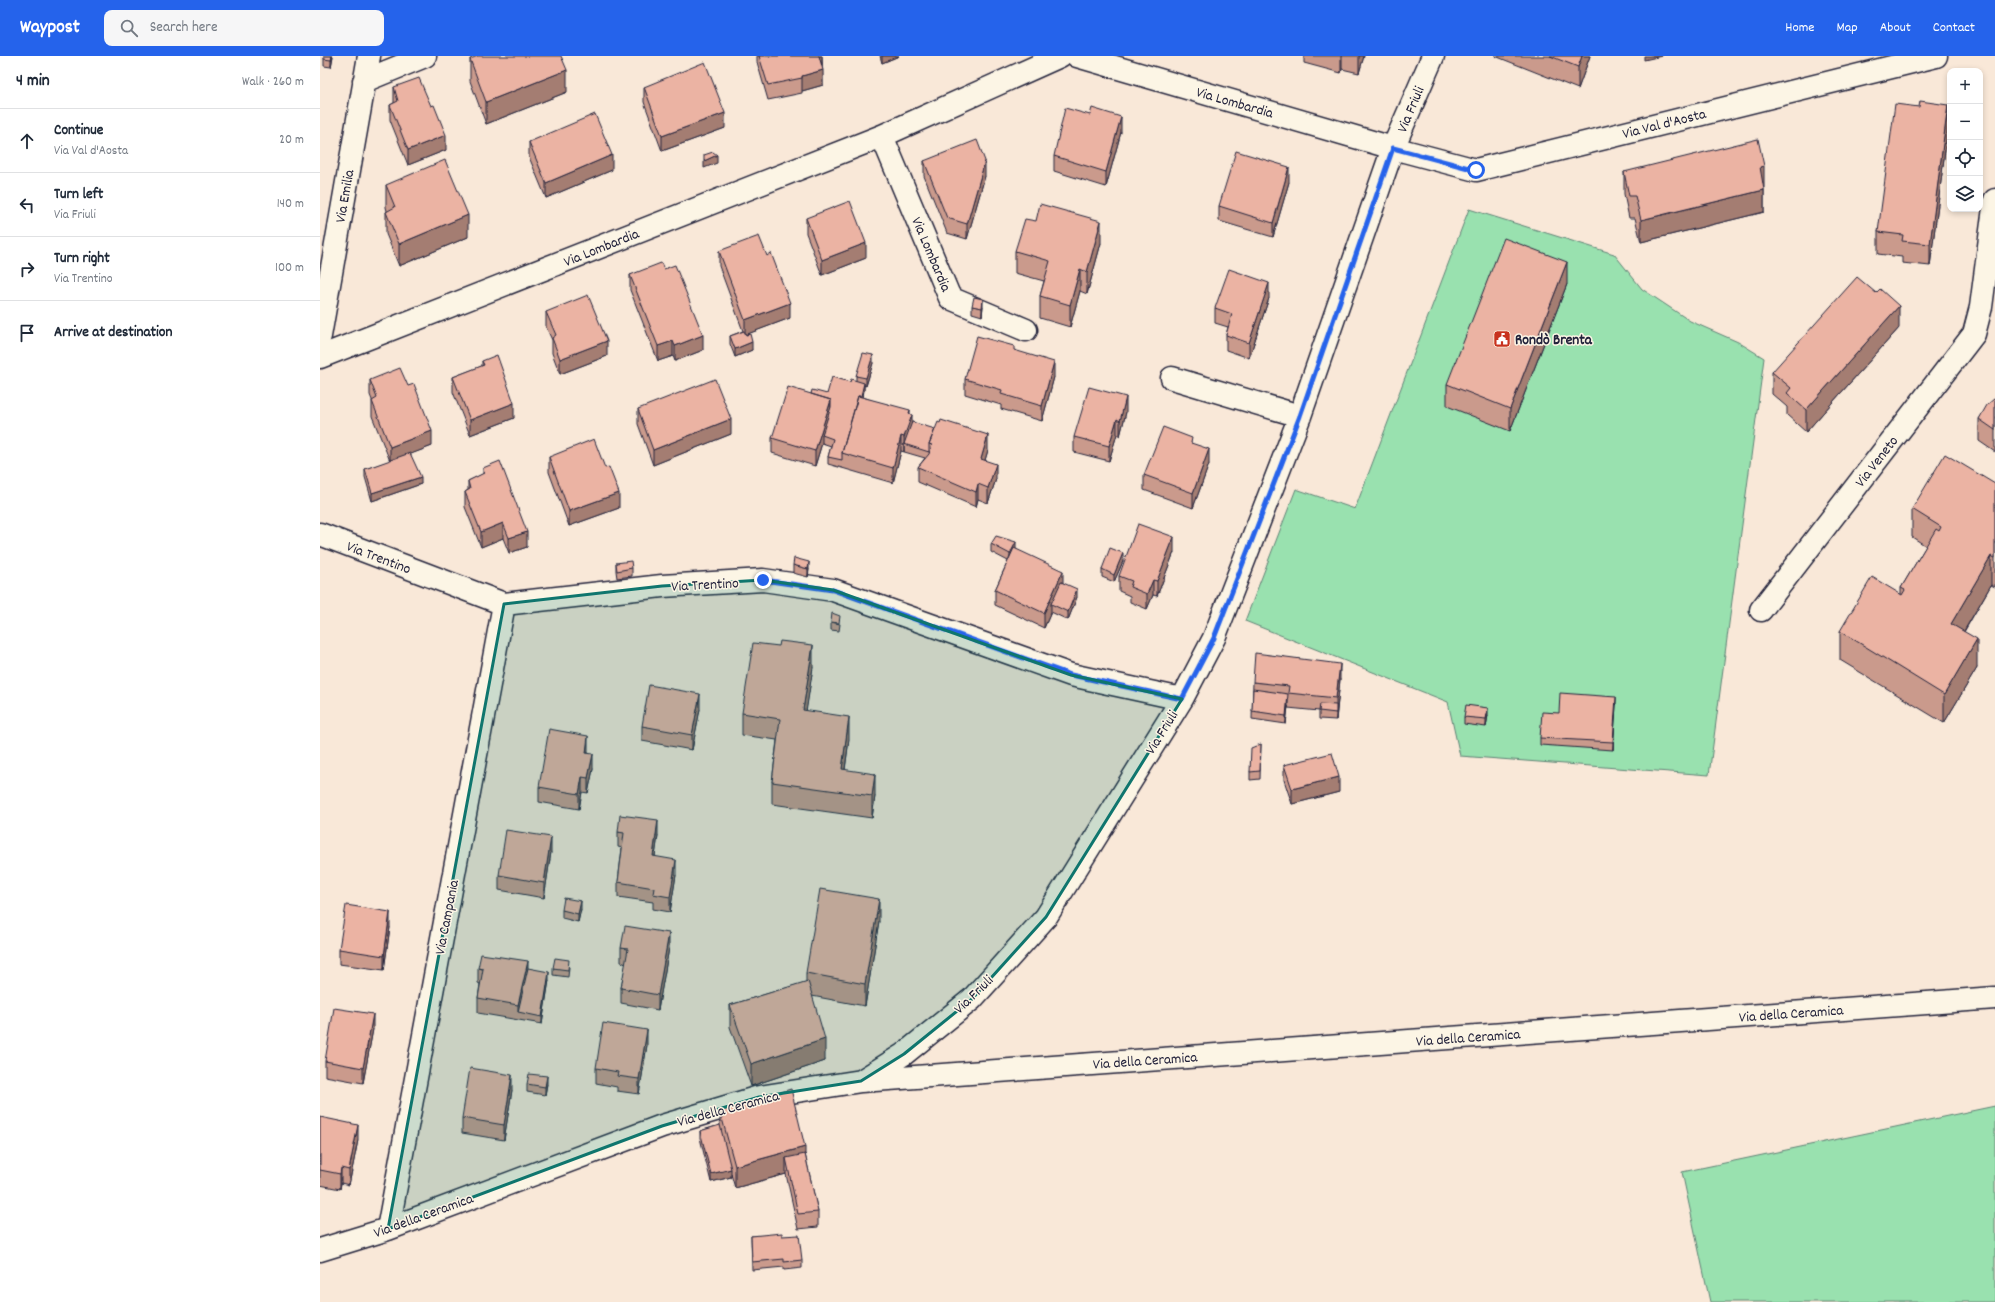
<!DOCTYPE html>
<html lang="en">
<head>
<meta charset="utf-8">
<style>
	:root { --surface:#fff; --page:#f6f6f7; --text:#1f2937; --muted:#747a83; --line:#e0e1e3; --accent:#2563eb }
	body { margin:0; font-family:Dekko,sans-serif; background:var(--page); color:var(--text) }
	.controls { position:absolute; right:12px; top:12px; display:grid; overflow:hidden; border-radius:8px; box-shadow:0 2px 6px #0003 }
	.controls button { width:36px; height:36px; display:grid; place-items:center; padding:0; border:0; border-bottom:1px solid var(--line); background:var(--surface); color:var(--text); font:20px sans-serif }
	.stop { position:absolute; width:12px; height:12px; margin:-9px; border:3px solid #2563eb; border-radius:50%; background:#fff }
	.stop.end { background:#2563eb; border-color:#fff; box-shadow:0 1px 4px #0008 }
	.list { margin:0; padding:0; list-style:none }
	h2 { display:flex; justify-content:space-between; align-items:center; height:52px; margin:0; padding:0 16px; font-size:17px }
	h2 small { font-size:13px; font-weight:400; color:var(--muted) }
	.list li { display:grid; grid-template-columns:26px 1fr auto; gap:12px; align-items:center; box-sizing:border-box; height:64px; padding:0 16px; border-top:1px solid var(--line) }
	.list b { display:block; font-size:15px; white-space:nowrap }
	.list p { margin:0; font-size:13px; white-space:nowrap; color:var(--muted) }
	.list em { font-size:13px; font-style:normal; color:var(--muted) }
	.icon { flex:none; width:22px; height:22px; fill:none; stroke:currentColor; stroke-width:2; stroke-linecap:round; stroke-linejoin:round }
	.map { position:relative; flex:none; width:1675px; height:1246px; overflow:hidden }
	header { display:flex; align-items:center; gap:24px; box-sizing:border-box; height:56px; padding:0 20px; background:var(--accent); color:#fff }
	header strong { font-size:19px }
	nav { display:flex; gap:22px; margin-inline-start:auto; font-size:14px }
	.search { width:280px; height:36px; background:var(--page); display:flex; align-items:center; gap:10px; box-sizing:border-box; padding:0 14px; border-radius:8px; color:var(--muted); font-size:15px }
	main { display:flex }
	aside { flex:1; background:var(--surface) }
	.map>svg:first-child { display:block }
	.green { fill:#99e1af; stroke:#5e8275 }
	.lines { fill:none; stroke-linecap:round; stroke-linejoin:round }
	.minor-casing { stroke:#22223b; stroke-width:25 }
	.minor { stroke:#fcf5e5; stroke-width:22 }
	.wall { fill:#ca9a8c; stroke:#22223b }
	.shaded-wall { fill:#a47d72; stroke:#22223b }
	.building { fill:#ebb3a3; stroke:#22223b }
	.route { stroke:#2563eb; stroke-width:5 }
	.marked { fill:#0f766e; fill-opacity:0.2; stroke:#0f766e; stroke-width:3; stroke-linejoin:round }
	.labels { text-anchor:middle; stroke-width:3; stroke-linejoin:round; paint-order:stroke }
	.street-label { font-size:15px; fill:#22223b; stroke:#fcf5e5 }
	.poi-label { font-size:15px; font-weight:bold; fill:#22223b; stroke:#fcf5e5; text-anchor:start }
</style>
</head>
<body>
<header>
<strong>Waypost</strong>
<div class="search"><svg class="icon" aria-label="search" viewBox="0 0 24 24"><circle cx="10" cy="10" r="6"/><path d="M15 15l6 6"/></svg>Search here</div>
<nav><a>Home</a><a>Map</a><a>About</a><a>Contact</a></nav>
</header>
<main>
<aside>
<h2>4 min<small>Walk · 260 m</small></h2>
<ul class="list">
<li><svg class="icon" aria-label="ahead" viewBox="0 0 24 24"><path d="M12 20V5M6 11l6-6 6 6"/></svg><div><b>Continue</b><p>Via Val d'Aosta</p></div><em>20 m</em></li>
<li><svg class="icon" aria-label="left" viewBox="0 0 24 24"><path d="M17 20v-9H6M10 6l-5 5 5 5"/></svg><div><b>Turn left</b><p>Via Friuli</p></div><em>140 m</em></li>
<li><svg class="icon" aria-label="right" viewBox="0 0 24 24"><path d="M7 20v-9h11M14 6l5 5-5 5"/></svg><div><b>Turn right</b><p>Via Trentino</p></div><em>100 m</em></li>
<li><svg class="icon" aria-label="arrive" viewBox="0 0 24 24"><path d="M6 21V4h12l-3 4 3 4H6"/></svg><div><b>Arrive at destination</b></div></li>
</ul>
</aside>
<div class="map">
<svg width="1675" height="1246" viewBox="0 0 1675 1246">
	<rect width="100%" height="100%" fill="#f9e8d8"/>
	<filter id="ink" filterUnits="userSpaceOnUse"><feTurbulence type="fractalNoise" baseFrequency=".025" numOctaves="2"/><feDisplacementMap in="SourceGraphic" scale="8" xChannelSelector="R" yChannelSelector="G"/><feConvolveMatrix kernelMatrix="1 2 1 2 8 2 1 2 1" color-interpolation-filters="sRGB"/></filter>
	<g filter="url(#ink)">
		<path class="green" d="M1149,153L1294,198L1322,233L1370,265L1418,286L1444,302L1389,719L1140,700L1128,646L925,565L976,433L1035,453Z
			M1675,1050V1246H1390L1362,1116Z"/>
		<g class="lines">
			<defs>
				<path id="minor" d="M757,0L1073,92L1156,114L1616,0
					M44,25L105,0
					M562,80L630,242L706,274
					M0,280L49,0
					M0,301L562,80L740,0
					M852,322L980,360
					M0,478L184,548L342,530L443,524L513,534L751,619L862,643
					M1441,554L1654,278L1661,251L1675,144
					M544,1023L584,998L652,943L726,861L862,643L894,582L980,360L1073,92L1113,0
					M68,1173L184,548
					M0,1194L68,1173L342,1070L439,1041L541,1025L1675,942"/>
			</defs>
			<use href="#minor" class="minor-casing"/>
			<use href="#minor" class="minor"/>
		</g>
		<path class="wall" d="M4,0H13L11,11L4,10Z
			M437,0H502L503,29L482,35V37L448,44L437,6Z
			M560,0H579L562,7Z
			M984,0H1044L1039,17L1022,13L1021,17L984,7Z
			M1175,0H1270L1258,33Z
			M150,3L247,36L166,68L150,25Z
			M74,31L126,94L88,109L70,64V49L74,47Z
			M324,31L405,72L342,95L324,46Z
			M1599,51L1628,71L1610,210L1582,207V201L1558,198V176Z
			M801,76L786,131L734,115V100Z
			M209,86L292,114L226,142L209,101Z
			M604,105L665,120L647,183L627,177L604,120Z
			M1304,116L1444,132V156L1321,186L1315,162H1309L1304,138Z
			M969,126L953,181L899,165V150Z
			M66,129L148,181L79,210L66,178V156L67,155L66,151Z
			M486,162L546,202L502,219L486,177Z
			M781,187L767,238L760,235L750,271L720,262V240L724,225L695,217V195Z
			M399,195L470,262L427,278L432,294L415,301L410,288V280L423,275L399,210Z
			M344,213L383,294L355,305L353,300L338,305L310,234V219Z
			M1247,228L1190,375L1127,350V328Z
			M949,242L929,302L906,294V279L908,271L895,267V252Z
			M652,250H663L662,260L652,257Z
			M226,256L287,300L240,318L232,297V284L226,271Z
			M1579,272L1486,376L1467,359V351L1452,338V316Z
			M694,294L734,321L722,365L681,353V349L645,338V323Z
			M162,305L194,362L150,379L133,336V321L162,310Z
			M553,307L546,330L544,329V334L543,341L590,358L592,366L668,394L665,404L676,423L668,447L658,443L656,451L598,426V411L605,402L581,395L573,427L522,412L508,408V401L511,390L502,387L495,410L452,397V382L491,338H507L530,326L536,325V320Z
			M50,324L112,390L90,398L101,428L52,445L45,421V413L70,405L52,360V344L50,339Z
			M1675,342V396L1659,385V363Z
			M318,353L411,378L333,409L318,368Z
			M806,356L800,380L797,378L789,405L754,396V381Z
			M872,387L889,408L873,452L824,434V419Z
			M229,401L299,452L249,470L229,416Z
			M163,412L207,491L189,497L183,482L161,491L145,451V436L148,434V425L163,418Z
			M1675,428V531L1671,529L1644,576L1657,612L1624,667L1520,604V575L1581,538V532L1606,490L1592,481V453Z
			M671,488L696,493L743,527L757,541L748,564L731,556L724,572L675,549V534L688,505L671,496Z
			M854,496L837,540L833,539L827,553L810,546V540L799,535V520Z
			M803,505L794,526L782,521V513Z
			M296,507L312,512V520L297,522L296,515Z
			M473,509L489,513L488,521L473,517Z
			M511,566L520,568L519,575L511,574Z
			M493,611L486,654L529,683L525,714L555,740L552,762L452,748V726L457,684L422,679V657Z
			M1020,623L1016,664L999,663V655L968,652V650L966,668L932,663L933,626Z
			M1296,649L1293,694L1220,689V682L1239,657Z
			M380,653L372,694L322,685V670Z
			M1168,659L1166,671L1144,668V661Z
			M941,688L940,723L930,724V716Z
			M268,695V698L273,713L268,737L262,736L259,753L219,746V731Z
			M964,709L1019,736L972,748L964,724Z
			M298,776L338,779L335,800L356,819L350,856L333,853V846L298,841V826L302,792L298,791Z
			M231,796L224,842L179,834V819Z
			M261,853L258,866L242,862V854Z
			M559,865L545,950L492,940L505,1005L431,1030L410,971V949L486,926V917Z
			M70,871L64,914L19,908V893Z
			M301,892H349L338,954L301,947V932L306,908L301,906Z
			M249,911L248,921L233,919V912Z
			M158,912L229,924L222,968L158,957V942L160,928L158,927Z
			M53,973L43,1027L5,1020V1005Z
			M327,989L319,1038L297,1035V1031L276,1027V1012Z
			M207,1028H227L225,1039L207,1036Z
			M192,1034L184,1084L142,1077V1062Z
			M400,1055L485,1098L498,1156V1171L478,1173L466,1118L415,1132L411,1118V1121L391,1126L380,1082V1075L400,1069Z
			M0,1061L38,1084L29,1129L21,1127L20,1133L0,1129Z
			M431,1180H462L482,1204V1212L464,1214V1211L432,1214Z"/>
		<path class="shaded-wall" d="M12,0H13L11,11V4Z
			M498,0H502V9Z
			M562,0H579L562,7Z
			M1021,0H1022V13L1021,17Z
			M1039,0H1044L1039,17Z
			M1262,0H1270L1258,33V11Z
			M1324,0H1342L1324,4Z
			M247,14V36L166,68V46Z
			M503,14V29L482,35V20Z
			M1628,49V71L1610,210V188Z
			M405,57V72L342,95V80Z
			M801,61V76L786,131V116Z
			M126,79V94L88,109V94Z
			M292,99V114L226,142V127Z
			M397,99V107L384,112V105Z
			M665,105V120L647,183V168Z
			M1444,110V132L1440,133V111Z
			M969,111V126L953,181V167Z
			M1444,134V156L1321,186V164Z
			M148,159V181L79,210V188Z
			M781,165V187L767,238V216Z
			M546,187V202L502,219V204Z
			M1247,206V228L1190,375V353Z
			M760,213V235L750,271V249Z
			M949,227V242L929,302V287Z
			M663,243V250L662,260V252Z
			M470,247V262L425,279V264Z
			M1579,250V272L1486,376V354Z
			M383,279V294L355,305V290Z
			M287,285V300L240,318V303Z
			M353,285V300L338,305V290Z
			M432,286V294L415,301V293Z
			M553,299V307L546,330V322Z
			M734,306V321L722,365V350Z
			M544,327V334L526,398L524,397Z
			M806,341V356L800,380V365Z
			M511,344V359L502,379V387L495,410V395Z
			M194,347V362L150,379V364Z
			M590,354V364L592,359V374L584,388V396V381Z
			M411,363V378L333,409V394Z
			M797,363V378L789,405V390Z
			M112,375V390L70,406V391Z
			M668,379V394L661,418V403Z
			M581,380V395L573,427V412Z
			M889,393V408L873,452V437Z
			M676,408V423L668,447V432Z
			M101,421V428L52,445V437Z
			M658,428V443L656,451V436Z
			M299,437V452L249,470V455Z
			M183,467V482L161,491V476Z
			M207,476V491L189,497V482Z
			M854,481V496L837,540V525Z
			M696,486V494L690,506V498Z
			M803,497V505L794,526V519Z
			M1671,500V529L1631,597V568Z
			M489,506V513L488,521V513Z
			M743,515V530L731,548V556L724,572V557Z
			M833,524V539L827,553V538Z
			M757,533V541L748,564V556Z
			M1657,583V612L1624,667V639Z
			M493,589V611L483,676V654Z
			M1020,608V623L1016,664V642Z
			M380,638V653L372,694V679Z
			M1296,641V649L1293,694V686Z
			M968,643V650L966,668V660Z
			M1168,652V659L1166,671V663Z
			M529,661V683L522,735V713Z
			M268,680V695L266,712V697Z
			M273,698V713L268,737V722Z
			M555,718V740L552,762V740Z
			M262,721V736L259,753V738Z
			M1019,721V736L972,748V733Z
			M338,764V779L333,815V800Z
			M231,781V796L224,842V827Z
			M356,804V819L350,856V841Z
			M559,843V865L545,950V928Z
			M261,845V853L258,866V858Z
			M70,856V871L64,914V900Z
			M349,877V892L338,954V939Z
			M208,905V920L198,956V949Z
			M229,916V924L222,968V961Z
			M53,958V973L43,1027V1012Z
			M327,974V989L319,1038V1023Z
			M505,983V1005L431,1030V1008Z
			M192,1019V1034L184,1084V1069Z
			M227,1020V1028L225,1039V1031Z
			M38,1069V1084L29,1129V1114Z
			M485,1091V1113L466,1102V1118L415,1132V1110Z
			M21,1112V1127L20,1133V1118Z
			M411,1113V1121L391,1126V1118Z"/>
		<path class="building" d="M4,0H12L11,4L4,3Z
			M158,0H241L247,14L166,46L150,3Z
			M439,0H499L503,14L482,20V22L448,29Z
			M1230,0H1262L1258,11Z
			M385,6L405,57L342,80L324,31Z
			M99,22L111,50L114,49L126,79L88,94L70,49L78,45L74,31Z
			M1600,45L1628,49L1610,188L1582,185L1583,179L1558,176L1575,48L1599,51Z
			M745,52L770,59L772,52L801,61L786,116L734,100Z
			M275,58L292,99L226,127L209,86Z
			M1438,83L1444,110L1440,111L1444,134L1321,164L1315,140H1309L1304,116Z
			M657,84L665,105L647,168L627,162L604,105Z
			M916,95L969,111L953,167L899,150Z
			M393,96L397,99L384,105V99Z
			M125,104L148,159L79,188L66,156L75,151L66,129Z
			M530,145L546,187L502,204L486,162Z
			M720,148L781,165L767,216L760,213L750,249L720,240L730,205L695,195L705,163L716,165Z
			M439,180L447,200L451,197L470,247L425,264L399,195Z
			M1184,182L1247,206L1190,353L1127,328Z
			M341,207L344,213L355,209L383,279L355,290L353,285L338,290L310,219Z
			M909,213L949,227L929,287L906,279L912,258L895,252Z
			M1537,221L1556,237L1560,233L1579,250L1486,354L1467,337L1471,332L1452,316Z
			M268,239L287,285L240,303L232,282L236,279L226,256Z
			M654,241L663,243L662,252L652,250Z
			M424,275L426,279L430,278L432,286L415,293L410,280Z
			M657,280L694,290V294L734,306L722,350L681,338L682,334L645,323Z
			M543,297L553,299L546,322L536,320Z
			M177,299L194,347L150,364L133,321L164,309L162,305Z
			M80,312L88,330L94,328L112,375L70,391L52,345L57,342L50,324Z
			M512,321L530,326L531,323L544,327L541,340H538L522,397V404L508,401L513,383L502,379L511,351V344L491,338L492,334L507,338Z
			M395,323L411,363L333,394L318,353Z
			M468,331L511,344L495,395L452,382Z
			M769,331L806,341L800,365L797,363L789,390L754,381Z
			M538,340L590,354L589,357L592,359L584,381L581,380L573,412L522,397Z
			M1675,342V374L1659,363L1667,349Z
			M621,364L668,379L661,403L676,408L668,432L658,428L656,436L598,411L609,398L612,389L609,388L618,366L620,367Z
			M592,366L615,373L609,388V396L584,388Z
			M843,371L872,382L871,387L889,393L873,437L824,419Z
			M274,383L285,412L289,411L299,437L249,455L229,401Z
			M90,397L101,421L52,437L45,413Z
			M1625,398L1675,428V502L1671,500L1631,568L1657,583L1624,639L1520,575L1552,521L1582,539L1585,534L1581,532L1616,473L1619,475L1621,471L1592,453Z
			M180,405L207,476L189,482L183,467L161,476L145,436L150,433L148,425L164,417L163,412Z
			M818,468L854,481L837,525L833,524L827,538L810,531L812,525L799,520Z
			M676,480L696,486L690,498L671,488Z
			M694,492L743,515L724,557L675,534Z
			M790,492L803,497L794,519L782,513Z
			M474,502L489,506L488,513L473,509Z
			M311,505L312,512L297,515L296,507Z
			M741,526L757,533L748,556L731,548Z
			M512,557L520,560L519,567L511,566Z
			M460,585L493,589L483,654L529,661L522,713L555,718L552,740L452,726L460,663L422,657L433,587L459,590Z
			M935,597L1020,608L1016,642L968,637L969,630L933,626Z
			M329,629L380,638L372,679L322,670Z
			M933,633L968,638L966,660L932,655Z
			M1240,637L1296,641L1293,686L1220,682L1222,656L1239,657Z
			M1000,648L1016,649V657L999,655Z
			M1146,649L1168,652L1166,663L1144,661Z
			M229,673L268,680L266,697L273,698L268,722L262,721L259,738L219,731Z
			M941,688L940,715L930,716L931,692Z
			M1012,697L1019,721L972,733L964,709Z
			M300,759L338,764L333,800L356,804L350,841L333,838L334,832L298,826L304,777L298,776Z
			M186,774L231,781L224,827L179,819Z
			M500,833L559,843L545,928L486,917Z
			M244,842L261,845L258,858L242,854Z
			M26,849L70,856L64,900L19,893Z
			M305,870L349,877L338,939L301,932L308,893L301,892Z
			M161,898L208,905L198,949L158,942L163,913L158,912Z
			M235,902L249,904L248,914L233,912Z
			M208,912L229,916L222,961L198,956Z
			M488,925L505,983L431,1008L410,949Z
			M14,952L53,958L43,1012L5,1005Z
			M283,967L327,974L319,1023L297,1020L298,1016L276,1012Z
			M150,1012L192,1019L184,1069L142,1062Z
			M209,1018L227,1020L225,1031L207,1028Z
			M471,1033L485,1091L415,1110L400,1055Z
			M0,1061L38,1069L29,1114L21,1112L20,1118L0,1114Z
			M400,1069L411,1113L391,1118L380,1075Z
			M485,1098L498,1156L478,1158L466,1102Z
			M462,1177V1180L479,1179L482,1204L464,1206V1203L432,1206L431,1180Z"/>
	</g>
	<g class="lines" filter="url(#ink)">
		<path class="route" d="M443,524L513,534L751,619L862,643L894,582L980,360L1073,92L1156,114"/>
	</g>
	<path class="marked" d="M443,524L513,534L751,619L862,643L726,861L652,943L584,998L541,1025L439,1041L342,1070L68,1173L184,548L342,530Z"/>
	<defs>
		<symbol id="civic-square" viewBox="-11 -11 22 22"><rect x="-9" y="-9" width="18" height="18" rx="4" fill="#c8321e" stroke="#fcf5e5"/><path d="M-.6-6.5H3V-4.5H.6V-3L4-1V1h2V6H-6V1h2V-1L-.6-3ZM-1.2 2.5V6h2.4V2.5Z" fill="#fff"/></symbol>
	</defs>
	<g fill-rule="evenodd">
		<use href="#civic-square" x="1172" y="273" width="20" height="20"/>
	</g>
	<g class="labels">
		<g class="street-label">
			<text transform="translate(915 46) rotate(16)" y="5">Via Lombardia</text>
			<text transform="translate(1090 53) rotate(-67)" y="5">Via Friuli</text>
			<text transform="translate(1344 67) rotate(-14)" y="5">Via Val d'Aosta</text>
			<text transform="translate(24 140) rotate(-80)" y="5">Via Emilia</text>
			<text transform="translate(281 191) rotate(-22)" y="5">Via Lombardia</text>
			<text transform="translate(612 198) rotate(67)" y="5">Via Lombardia</text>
			<text transform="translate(1556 405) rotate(-52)" y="5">Via Veneto</text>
			<text transform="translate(59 501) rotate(21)" y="5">Via Trentino</text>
			<text transform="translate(385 528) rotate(-3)" y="5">Via Trentino</text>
			<text transform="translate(841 676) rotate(-58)" y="5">Via Friuli</text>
			<text transform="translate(126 861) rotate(-79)" y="5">Via Campania</text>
			<text transform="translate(653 938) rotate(-44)" y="5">Via Friuli</text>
			<text transform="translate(1471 957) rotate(-4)" y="5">Via della Ceramica</text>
			<text transform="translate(1148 981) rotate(-4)" y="5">Via della Ceramica</text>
			<text transform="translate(825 1004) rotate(-4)" y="5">Via della Ceramica</text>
			<text transform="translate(408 1052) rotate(-15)" y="5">Via della Ceramica</text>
			<text transform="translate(103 1159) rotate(-20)" y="5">Via della Ceramica</text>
		</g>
		<g class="poi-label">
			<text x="1195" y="288">Rondò Brenta</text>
		</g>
	</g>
</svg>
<div class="controls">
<button>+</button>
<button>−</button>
<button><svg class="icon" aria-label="locate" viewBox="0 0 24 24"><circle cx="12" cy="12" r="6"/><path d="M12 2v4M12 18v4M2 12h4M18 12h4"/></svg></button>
<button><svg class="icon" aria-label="layers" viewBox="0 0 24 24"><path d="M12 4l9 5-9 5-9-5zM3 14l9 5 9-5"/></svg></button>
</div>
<div class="stop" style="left:1156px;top:114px"></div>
<div class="stop end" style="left:443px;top:524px"></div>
</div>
</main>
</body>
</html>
